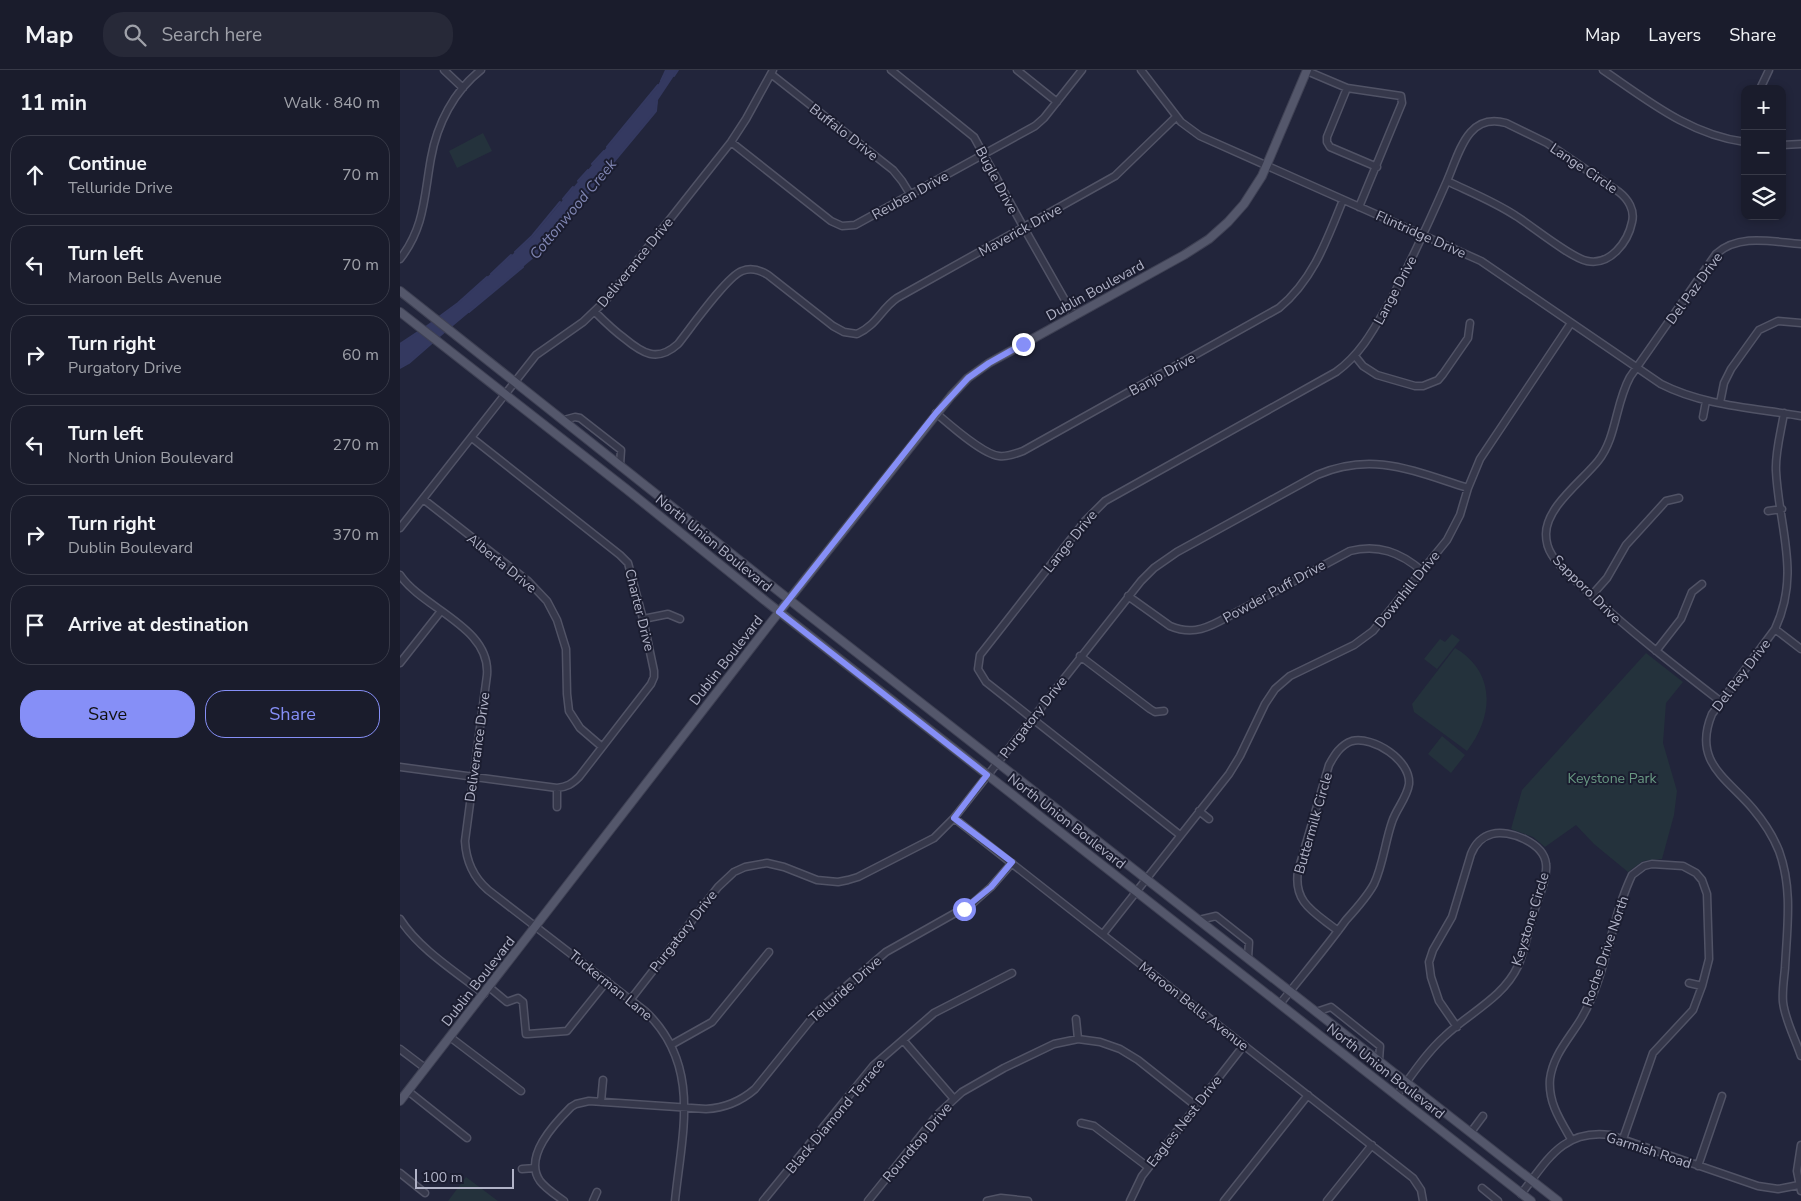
<!DOCTYPE html>
<html lang="en">
<head>
<meta charset="utf-8">
<style>
	:root { --surface:#1a1c2c; --page:#272938; --text:#f1f3f6; --muted:#9fa1a9; --line:#383a48; --accent:#868ff7 }
	body { margin:0; font-family:"Nunito Sans",sans-serif; background:var(--page); color:var(--text) }
	.controls { position:absolute; right:15px; top:15px; display:grid; overflow:hidden; border-radius:10px; box-shadow:0 2px 8px #0003 }
	.controls button { width:45px; height:45px; display:grid; place-items:center; padding:0; border:0; border-bottom:1px solid var(--line); background:var(--surface); color:var(--text); font:25px sans-serif }
	.scale { position:absolute; left:15px; bottom:12px; width:99px; box-sizing:border-box; padding-left:5px; border:2px solid #b1b3c7; border-top:0; font-size:14px; line-height:18px; white-space:nowrap; color:#b1b3c7; -webkit-text-stroke:4px #1b1d30; paint-order:stroke }
	.stop { position:absolute; width:15px; height:15px; margin:-11px; border:4px solid #868ff7; border-radius:50%; background:#fff }
	.stop.end { background:#868ff7; border-color:#fff; box-shadow:0 1px 5px #0008 }
	.list { margin:0; padding:0; list-style:none }
	h2 { display:flex; justify-content:space-between; align-items:center; height:65px; margin:0; padding:0 20px; font-size:21px }
	h2 small { font-size:16px; font-weight:400; color:var(--muted) }
	.list li { display:grid; grid-template-columns:32px 1fr auto; gap:15px; align-items:center; box-sizing:border-box; height:80px; margin:0 10px 10px; padding:0 10px; border:1px solid var(--line); border-radius:20px }
	.list b { display:block; font-size:19px; white-space:nowrap }
	.list p { margin:0; font-size:16px; white-space:nowrap; color:var(--muted) }
	.list em { font-size:16px; font-style:normal; color:var(--muted) }
	.actions { display:flex; gap:10px; padding:15px 20px }
	.actions a { flex:1; padding:11px 0; border:1px solid var(--accent); border-radius:20px; text-align:center; font-size:18px; color:var(--accent) }
	.actions .main { background:var(--accent); color:#111 }
	.icon { flex:none; width:28px; height:28px; fill:none; stroke:currentColor; stroke-width:2; stroke-linecap:round; stroke-linejoin:round }
	.map { position:relative; flex:none; width:1401px; height:1131px; overflow:hidden }
	header { display:flex; align-items:center; gap:30px; box-sizing:border-box; height:70px; padding:0 25px; background:var(--surface); border-bottom:1px solid var(--line) }
	header strong { font-size:24px }
	nav { display:flex; gap:28px; margin-inline-start:auto; font-size:18px }
	.search { width:350px; height:45px; background:var(--page); display:flex; align-items:center; gap:12px; box-sizing:border-box; padding:0 18px; border-radius:20px; color:var(--muted); font-size:19px }
	main { display:flex }
	aside { flex:1; background:var(--surface) }
	.map>svg:first-child { display:block }
	.green { fill:#24323c }
	.water { fill:#343960 }
	.lines { fill:none; stroke-linecap:round; stroke-linejoin:round }
	.stream { stroke:#343960; stroke-width:2 }
	.minor-casing { stroke:#515366; stroke-width:9 }
	.major-casing { stroke:#3f4154; stroke-width:10 }
	.minor { stroke:#36384b; stroke-width:6 }
	.major { stroke:#54576b; stroke-width:8 }
	.route { stroke:#868ff7; stroke-width:6 }
	.labels { text-anchor:middle; stroke-width:4; stroke-linejoin:round; paint-order:stroke }
	.street-label { font-size:14px; fill:#b1b3c7; stroke:#1b1d30 }
	.park-label { font-size:14px; fill:#689882; stroke:#1b1d30 }
	.water-label { font-size:15px; font-style:italic; fill:#8086b3; stroke:#1b1d30 }
</style>
</head>
<body>
<header>
<strong>Map</strong>
<div class="search"><svg class="icon" aria-label="search" viewBox="0 0 24 24"><circle cx="10" cy="10" r="6"/><path d="M15 15l6 6"/></svg>Search here</div>
<nav><a>Map</a><a>Layers</a><a>Share</a></nav>
</header>
<main>
<aside>
<h2>11 min<small>Walk · 840 m</small></h2>
<ul class="list">
<li><svg class="icon" aria-label="ahead" viewBox="0 0 24 24"><path d="M12 20V5M6 11l6-6 6 6"/></svg><div><b>Continue</b><p>Telluride Drive</p></div><em>70 m</em></li>
<li><svg class="icon" aria-label="left" viewBox="0 0 24 24"><path d="M17 20v-9H6M10 6l-5 5 5 5"/></svg><div><b>Turn left</b><p>Maroon Bells Avenue</p></div><em>70 m</em></li>
<li><svg class="icon" aria-label="right" viewBox="0 0 24 24"><path d="M7 20v-9h11M14 6l5 5-5 5"/></svg><div><b>Turn right</b><p>Purgatory Drive</p></div><em>60 m</em></li>
<li><svg class="icon" aria-label="left" viewBox="0 0 24 24"><path d="M17 20v-9H6M10 6l-5 5 5 5"/></svg><div><b>Turn left</b><p>North Union Boulevard</p></div><em>270 m</em></li>
<li><svg class="icon" aria-label="right" viewBox="0 0 24 24"><path d="M7 20v-9h11M14 6l5 5-5 5"/></svg><div><b>Turn right</b><p>Dublin Boulevard</p></div><em>370 m</em></li>
<li><svg class="icon" aria-label="arrive" viewBox="0 0 24 24"><path d="M6 21V4h12l-3 4 3 4H6"/></svg><div><b>Arrive at destination</b></div></li>
</ul>
<div class="actions"><a class="main">Save</a><a>Share</a></div>
</aside>
<div class="map">
<svg width="1401" height="1131" viewBox="0 0 1401 1131">
	<rect width="100%" height="100%" fill="#22253b"/>
	<path class="green" d="M83,63L92,81L57,98L49,81Z
		M1052,564L1060,570L1037,599L1024,589L1040,569L1045,572Z
		M1055,578C1096,602 1094,646 1067,681L1014,642L1012,634Z
		M1246,583L1283,612L1266,633L1263,673L1277,721L1274,745L1262,789L1243,791L1228,802L1194,774L1176,755L1145,777L1133,767L1111,759L1122,720Z
		M1042,666L1065,685L1051,703L1028,684Z
		M66,1107L98,1131H48Z"/>
	<path class="water" d="M266,0H278L258,30L256,41L136,186L9,293L0,298V274L58,233L132,167L257,17Z"/>
	<g class="lines">
		<path class="stream" d="M274,6L278,0
			M261,11L266,0
			M207,77L258,15
			M192,94L204,81
			M178,111L188,100
			M163,129L173,117
			M152,166L256,41L257,31
			M115,182L132,166L160,132
			M135,187L149,170
			M91,204L111,185
			M69,242L123,197
			M39,247L58,233L87,207
			M0,274L21,260
			M0,298L9,293L33,272"/>
		<defs>
			<path id="minor" d="M44,0L63,18
				M491,0L574,67L624,158L674,246
				M617,0L657,32
				M741,0L781,52L800,66L1081,191L1261,314C1304,336 1354,338 1401,346
				M1203,0C1247,30 1290,65 1345,72
				M907,1L947,18L1001,26L1002,33L959,137
				M371,4L493,100L502,111L510,124
				M947,18L927,67V72L930,77L977,97
				M1360,19L1369,0
				M331,72L431,151L442,156L455,155L635,56L644,48L682,0
				M1382,75L1401,74
				M0,189C25,157 24,126 31,88C37,54 54,21 81,0
				M195,242C204,251 213,260 224,268C242,283 257,293 278,274C290,259 327,206 342,201C351,197 360,200 368,205L433,256L444,262L457,264C477,255 481,239 497,228L715,106L776,47
				M955,286L963,296L977,305L1015,316H1023L1038,310L1043,304L1068,268L1070,253
				M1320,333L1324,313L1331,299L1359,260L1378,251L1401,253
				M536,343C549,354 582,384 599,386C607,387 615,384 623,381L879,238C913,210 927,170 943,130
				M1384,343C1381,362 1375,382 1376,401C1379,459 1401,503 1375,559L1312,644C1292,692 1327,708 1353,739C1364,752 1373,766 1379,781C1393,819 1387,858 1385,898C1384,909 1382,921 1383,932C1385,950 1395,968 1401,986
				M1303,347L1306,331
				M164,350L175,347L180,348L221,380L220,395
				M23,429L128,511L147,531L157,550L166,579L167,624L169,641L180,658L201,676
				M1368,441L1382,439
				M0,458L136,285L183,252L206,230L331,72L346,49L373,0
				M0,505C23,539 91,557 87,605L65,771C66,791 73,807 88,820L245,941C302,995 282,1062 275,1131
				M1192,525L1207,508L1226,475L1266,431L1279,428
				M728,526L770,556C789,564 803,560 820,551L950,481C978,474 1000,482 1022,501
				M243,549L268,544L280,549
				M1375,559L1401,579
				M1256,581L1281,549L1292,522L1302,514
				M680,586L750,639L755,642L764,641
				M0,593L41,541
				M1320,631C1275,596 1231,562 1189,523C1177,511 1161,500 1152,485C1148,479 1146,471 1146,464C1146,437 1182,411 1198,391C1217,367 1215,334 1230,307L1316,184C1339,163 1373,172 1401,174
				M0,697L157,718C167,717 172,714 179,707L251,614L254,607V601L243,549L228,493L220,485L72,368
				M157,737V718
				M799,741L809,749
				M554,748L1013,1108L1021,1120L1023,1131
				M780,765L586,612L578,599L580,585L685,451L705,431L936,302C961,284 974,259 989,233C1011,193 1029,152 1047,111C1070,122 1095,132 1116,146C1132,156 1171,188 1187,191C1210,196 1228,172 1232,152C1235,140 1228,129 1219,122L1147,73L1106,53C1067,42 1059,84 1047,111
				M0,849C19,879 56,902 84,924
				M799,850L816,846L849,872L848,888
				M703,864L829,704L840,686L865,634L875,619L890,606L954,575L973,561L1047,470L1060,445L1068,418L1080,389L1171,253
				M1289,913L1302,916
				M89,917L107,932L118,928L123,932L126,964H128L167,961L207,911
				M231,929L318,817L334,802L345,797L367,793L384,797L417,810L438,812L448,810L458,807L534,768L554,748L741,511L754,498L777,482L917,405C973,381 1013,401 1068,418
				M880,934C902,906 925,879 946,850C956,839 967,827 974,814C983,795 985,772 992,752C996,739 1007,728 1009,714C1011,690 973,666 952,671C940,675 934,686 929,695L898,801C893,834 916,843 938,861
				M916,942L931,937L980,976L979,990
				M676,949L678,969
				M50,967L121,1021
				M503,970L554,1029
				M271,975L312,952L369,882
				M0,979L25,998
				M8,1021L67,1068
				M997,1025C1012,1005 1026,983 1045,966C1069,943 1103,928 1118,896C1125,880 1128,862 1133,845C1137,831 1148,808 1146,794C1144,773 1109,759 1092,764C1081,767 1075,774 1071,784L1052,847L1033,880L1029,892L1031,907L1039,931L1057,957
				M201,1032L203,1010
				M681,1053L694,1056L748,1097
				M1071,1062L1083,1046
				M1171,1069C1160,1050 1148,1032 1150,1009C1153,985 1169,969 1181,949C1207,905 1210,851 1232,805L1244,796L1252,794L1283,796L1296,803L1302,810L1307,824L1309,889L1302,916L1293,940L1253,983L1223,1069
				M1401,1075L1397,1101L1401,1121
				M1298,1096L1322,1026
				M122,1099L135,1098
				M0,1103L25,1123
				M1082,1118L1098,1131
				M1121,1124C1147,1091 1162,1059 1210,1065L1358,1116L1378,1119L1399,1115
				M164,1131C156,1125 146,1119 140,1111C123,1087 154,1054 171,1037L176,1034L189,1031L306,1039C325,1038 340,1032 355,1019L409,952L422,937L486,882L573,833L591,817L612,793
				M193,1131L197,1122
				M363,1131L473,996L534,943L612,903
				M468,1131L538,1044L562,1022L604,998L654,974L678,969L700,972L720,979L738,990L796,1036
				M587,1131L601,1128L628,1131
				M730,1131L742,1106L844,975
				M824,1131L908,1025
				M927,1131L972,1075"/>
			<path id="major" d="M0,221L401,539L1158,1131
				M0,242L225,418L368,533L1131,1131
				M0,1031L372,551L551,326L568,308L589,293L784,185L809,169L828,152L844,134L862,106L907,0"/>
		</defs>
		<use href="#minor" class="minor-casing"/>
		<use href="#major" class="major-casing"/>
		<use href="#minor" class="minor"/>
		<use href="#major" class="major"/>
	</g>
	<g class="lines">
		<path class="route" d="M564,839L591,817L612,792L554,748L587,705L379,542L536,343L568,308L589,293L623,274"/>
	</g>
	<g class="labels">
		<g class="street-label">
			<text transform="translate(444 62) rotate(38)" y="5">Buffalo Drive</text>
			<text transform="translate(1184 98) rotate(34)" y="5">Lange Circle</text>
			<text transform="translate(597 110) rotate(62)" y="5">Bugle Drive</text>
			<text transform="translate(510 125) rotate(-29)" y="5">Reuben Drive</text>
			<text transform="translate(620 160) rotate(-29)" y="5">Maverick Drive</text>
			<text transform="translate(1021 164) rotate(24)" y="5">Flintridge Drive</text>
			<text transform="translate(235 192) rotate(-51)" y="5">Deliverance Drive</text>
			<text transform="translate(1294 218) rotate(-54)" y="5">Del Paz Drive</text>
			<text transform="translate(695 220) rotate(-29)" y="5">Dublin Boulevard</text>
			<text transform="translate(995 220) rotate(-62)" y="5">Lange Drive</text>
			<text transform="translate(762 304) rotate(-29)" y="5">Banjo Drive</text>
			<text transform="translate(670 471) rotate(-51)" y="5">Lange Drive</text>
			<text transform="translate(314 473) rotate(39)" y="5">North Union Boulevard</text>
			<text transform="translate(102 493) rotate(39)" y="5">Alberta Drive</text>
			<text transform="translate(1007 519) rotate(-51)" y="5">Downhill Drive</text>
			<text transform="translate(1187 519) rotate(45)" y="5">Sapporo Drive</text>
			<text transform="translate(874 521) rotate(-29)" y="5">Powder Puff Drive</text>
			<text transform="translate(240 540) rotate(76)" y="5">Charter Drive</text>
			<text transform="translate(326 590) rotate(-52)" y="5">Dublin Boulevard</text>
			<text transform="translate(1341 605) rotate(-53)" y="5">Del Rey Drive</text>
			<text transform="translate(633 647) rotate(-52)" y="5">Purgatory Drive</text>
			<text transform="translate(77 677) rotate(-82)" y="5">Deliverance Drive</text>
			<text transform="translate(667 751) rotate(38)" y="5">North Union Boulevard</text>
			<text transform="translate(913 753) rotate(-74)" y="5">Buttermilk Circle</text>
			<text transform="translate(1130 849) rotate(-73)" y="5">Keystone Circle</text>
			<text transform="translate(283 861) rotate(-52)" y="5">Purgatory Drive</text>
			<text transform="translate(1205 881) rotate(-71)" y="5">Roche Drive North</text>
			<text transform="translate(78 911) rotate(-52)" y="5">Dublin Boulevard</text>
			<text transform="translate(211 915) rotate(39)" y="5">Tuckerman Lane</text>
			<text transform="translate(445 919) rotate(-42)" y="5">Telluride Drive</text>
			<text transform="translate(794 936) rotate(38)" y="5">Maroon Bells Avenue</text>
			<text transform="translate(986 1001) rotate(38)" y="5">North Union Boulevard</text>
			<text transform="translate(435 1046) rotate(-50)" y="5">Black Diamond Terrace</text>
			<text transform="translate(784 1051) rotate(-52)" y="5">Eagles Nest Drive</text>
			<text transform="translate(517 1072) rotate(-50)" y="5">Roundtop Drive</text>
			<text transform="translate(1249 1080) rotate(18)" y="5">Garmish Road</text>
		</g>
		<g class="park-label">
			<text x="1212" y="713">Keystone Park</text>
		</g>
		<g class="water-label">
			<text transform="translate(173 139) rotate(-50)" y="5">Cottonwood Creek</text>
		</g>
	</g>
</svg>
<div class="controls">
<button>+</button>
<button>−</button>
<button><svg class="icon" aria-label="layers" viewBox="0 0 24 24"><path d="M12 4l9 5-9 5-9-5zM3 14l9 5 9-5"/></svg></button>
</div>
<div class="scale">100 m</div>
<div class="stop" style="left:564px;top:839px"></div>
<div class="stop end" style="left:623px;top:274px"></div>
</div>
</main>
</body>
</html>
